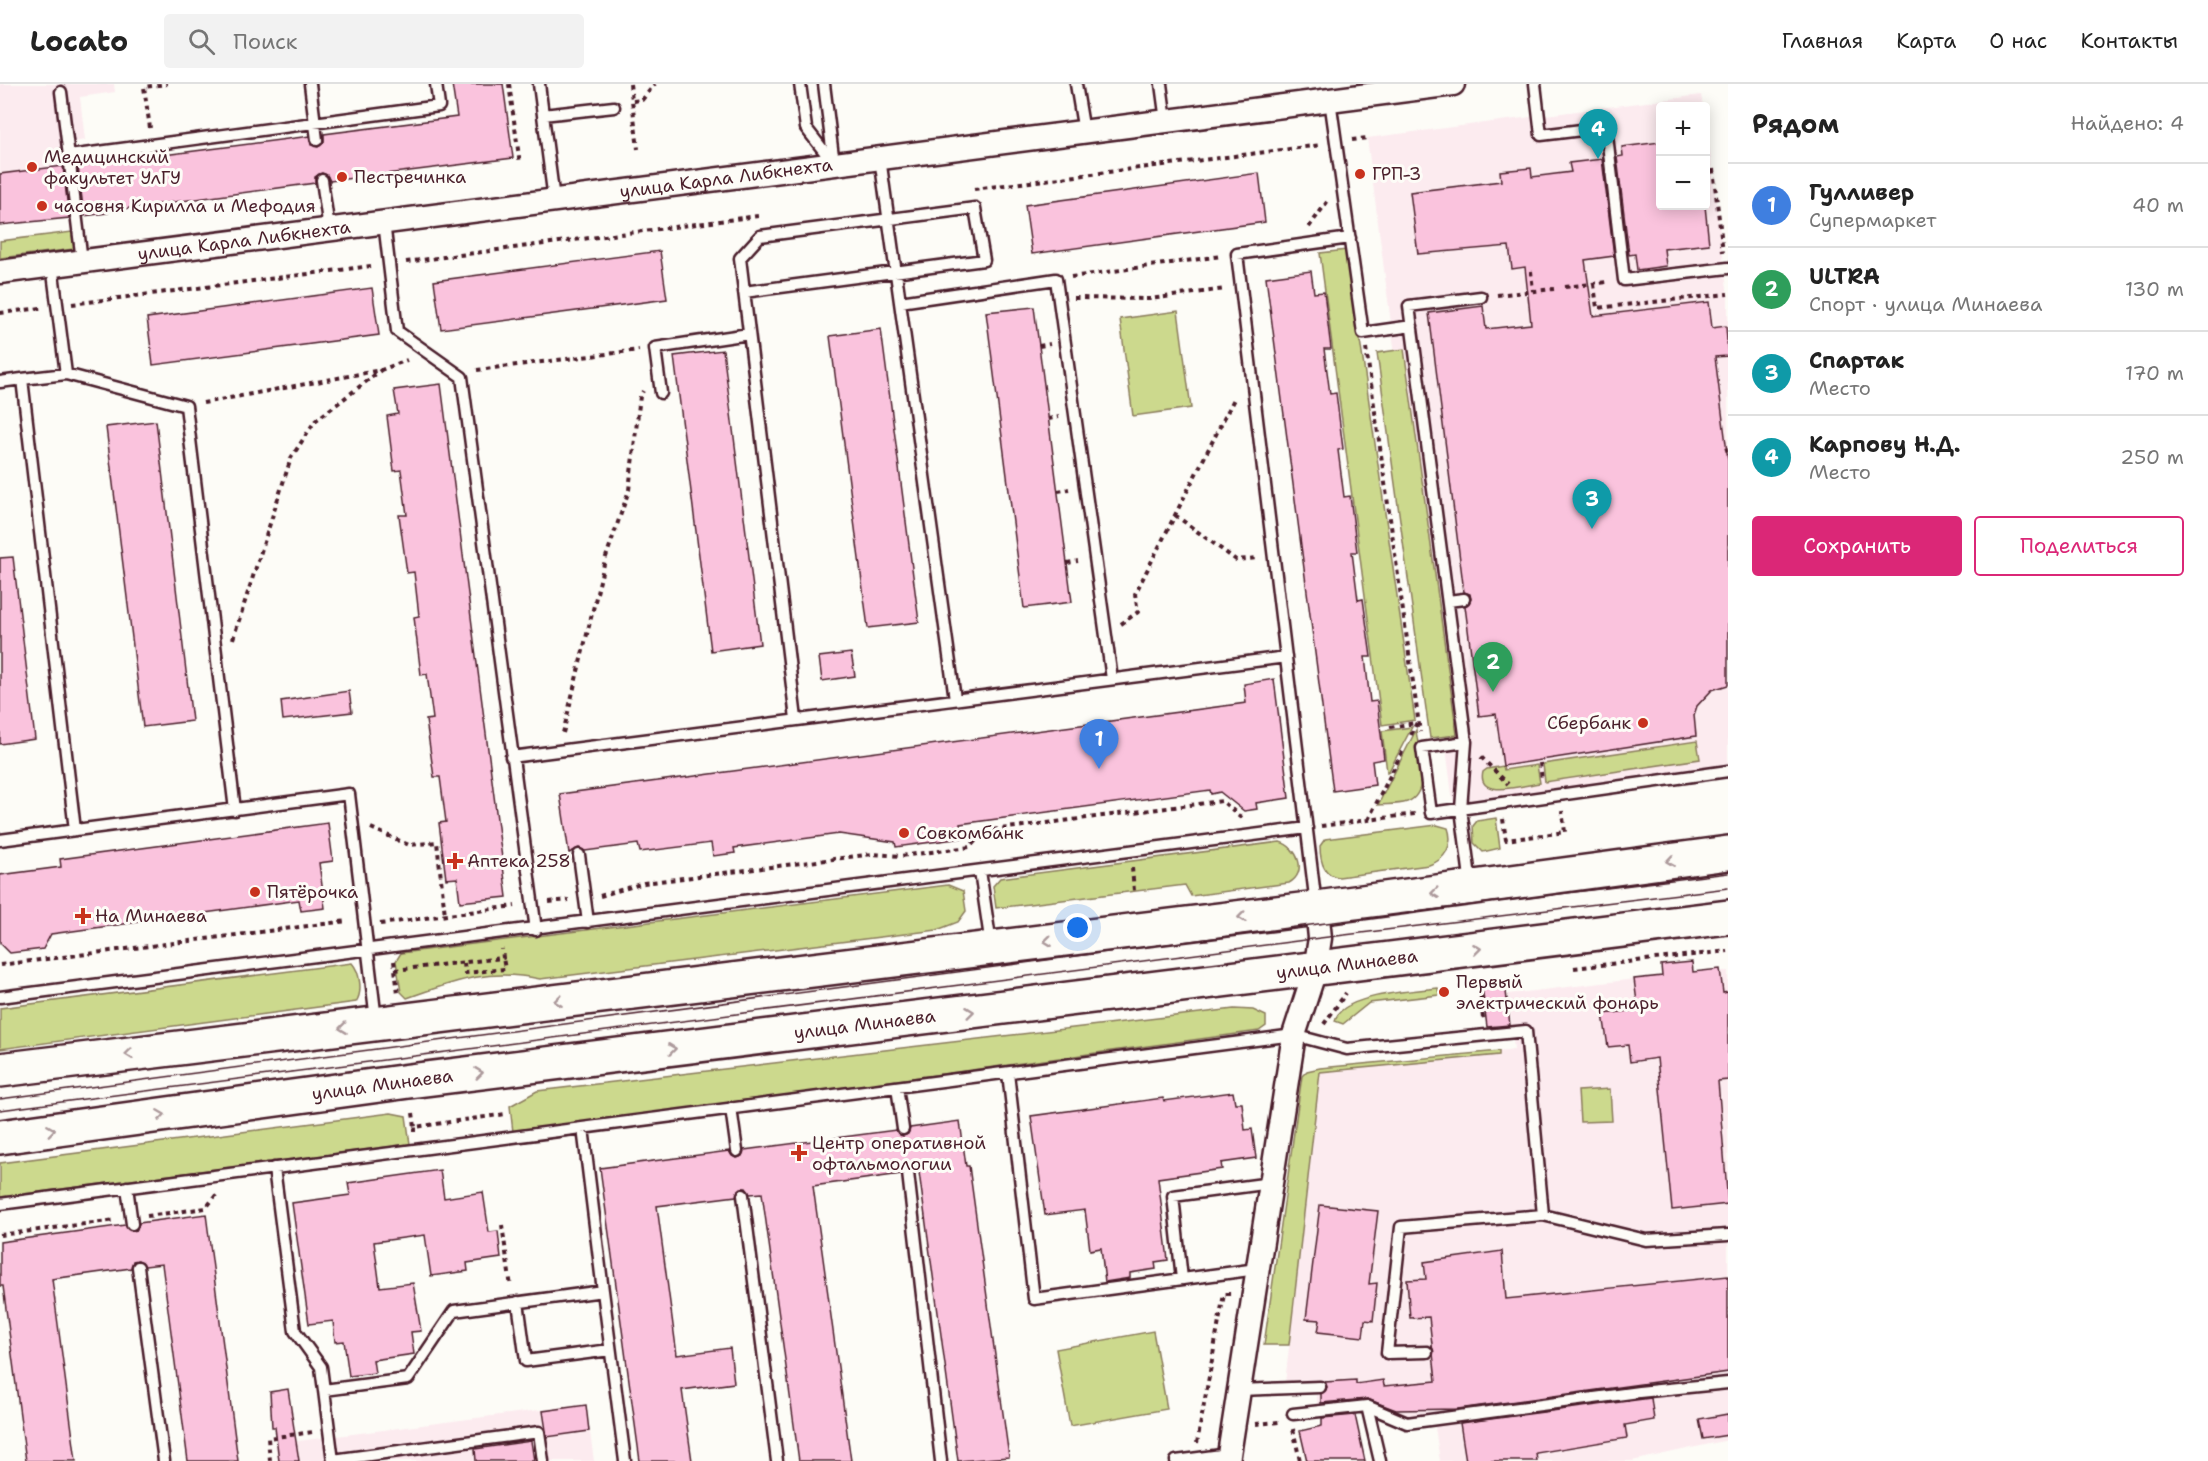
<!DOCTYPE html>
<html lang="ru">
<head>
<meta charset="utf-8">
<style>
	:root { --surface:#fff; --page:#f2f2f2; --text:#222; --muted:#767676; --line:#e0e0e0; --accent:#db2777 }
	body { margin:0; font-family:"Shantell Sans",sans-serif; background:var(--page); color:var(--text) }
	.controls { position:absolute; right:18px; top:18px; display:grid; overflow:hidden; border-radius:6px; box-shadow:0 3px 15px #0003 }
	.controls button { width:54px; height:54px; display:grid; place-items:center; padding:0; border:0; border-bottom:2px solid var(--line); background:var(--surface); color:var(--text); font:30px sans-serif }
	.you { position:absolute; left:1078px; top:844px; width:21px; height:21px; margin:-15px; border:4px solid #fff; border-radius:50%; background:#1a73e8; box-shadow:0 0 0 9px #1a73e833 }
	.badge { display:grid; place-items:center; width:39px; height:39px; border-radius:50%; background:var(--accent); color:#fff; font-size:20px; font-weight:700 }
	.pin { position:absolute; translate:-50% -50px; filter:drop-shadow(0 2px 3px #0008) }
	.pin::after { content:''; position:absolute; top:32px; width:21px; height:18px; background:inherit; clip-path:polygon(0 0,100% 0,50% 100%) }
	.list { margin:0; padding:0; list-style:none }
	h2 { display:flex; justify-content:space-between; align-items:center; height:78px; margin:0; padding:0 24px; font-size:26px }
	h2 small { font-size:20px; font-weight:400; color:var(--muted) }
	.list li { display:grid; grid-template-columns:39px 1fr auto; gap:18px; align-items:center; box-sizing:border-box; height:84px; padding:0 24px; border-top:2px solid var(--line) }
	.list b { display:block; font-size:22px; white-space:nowrap }
	.list p { margin:0; font-size:20px; white-space:nowrap; color:var(--muted) }
	.list em { font-size:20px; font-style:normal; color:var(--muted) }
	.actions { display:flex; gap:12px; padding:18px 24px }
	.actions a { flex:1; padding:14px 0; border:2px solid var(--accent); border-radius:6px; text-align:center; font-size:21px; color:var(--accent) }
	.actions .main { background:var(--accent); color:#fff }
	.icon { flex:none; width:33px; height:33px; fill:none; stroke:currentColor; stroke-width:2; stroke-linecap:round; stroke-linejoin:round }
	.map { position:relative; flex:none; width:1728px; height:1377px; overflow:hidden }
	header { display:flex; align-items:center; gap:36px; box-sizing:border-box; height:84px; padding:0 30px; background:var(--surface); border-bottom:2px solid var(--line) }
	header strong { font-size:28px }
	nav { display:flex; gap:33px; margin-inline-start:auto; font-size:21px }
	.search { width:420px; height:54px; background:var(--page); display:flex; align-items:center; gap:15px; box-sizing:border-box; padding:0 21px; border-radius:6px; color:var(--muted); font-size:22px }
	main { display:flex }
	aside { flex:1; background:var(--surface) }
	.map>svg:first-child { display:block }
	.built { fill:#fcebef }
	.green { fill:#ccd98d; stroke:#8b7c5c; stroke-width:1.5 }
	.building { fill:#fac3dd; stroke:#4a1f2b; stroke-width:1.5 }
	.lines { fill:none; stroke-linecap:round; stroke-linejoin:round }
	.lane-casing { stroke:#4a1f2b; stroke-width:15 }
	.street-casing { stroke:#4a1f2b; stroke-width:27 }
	.primary-casing { stroke:#4a1f2b; stroke-width:38 }
	.path { stroke:#4a1f2b; stroke-width:4; stroke-dasharray:4.5 4.5; stroke-linecap:butt }
	.lane { stroke:#fdfcf7; stroke-width:10 }
	.street { stroke:#fdfcf7; stroke-width:22 }
	.primary { stroke:#fdfcf7; stroke-width:33 }
	.tram { stroke:#4a1f2b; stroke-width:1.5 }
	.oneway { stroke:#ac999b }
	.poi-dot { fill:#c8321e; stroke:#fdfcf7; stroke-width:2 }
	.labels { text-anchor:middle; stroke-width:6; stroke-linejoin:round; paint-order:stroke }
	.poi-label { font-size:18px; fill:#4a1f2b; stroke:#fdfcf7; text-anchor:start }
	.street-label { font-size:18px; fill:#4a1f2b; stroke:#fdfcf7 }
</style>
</head>
<body>
<header>
<strong>Locato</strong>
<div class="search"><svg class="icon" aria-label="search" viewBox="0 0 24 24"><circle cx="10" cy="10" r="6"/><path d="M15 15l6 6"/></svg>Поиск</div>
<nav><a>Главная</a><a>Карта</a><a>О нас</a><a>Контакты</a></nav>
</header>
<main>
<div class="map">
<svg width="1728" height="1377" viewBox="0 0 1728 1377">
	<rect width="100%" height="100%" fill="#fdfcf7"/>
	<filter id="ink" filterUnits="userSpaceOnUse"><feTurbulence type="fractalNoise" baseFrequency=".0167" numOctaves="2"/><feDisplacementMap in="SourceGraphic" scale="12" xChannelSelector="R" yChannelSelector="G"/><feConvolveMatrix kernelMatrix="1 2 1 2 8 2 1 2 1" color-interpolation-filters="sRGB"/></filter>
	<g filter="url(#ink)">
		<path class="built" d="M0,0H114L115,8L80,13L85,56L61,60L71,134L0,141Z
			M1701,11L1703,22H1660V122H1706V36L1728,212V687L1454,726L1367,54Z
			M1692,878L1693,888L1728,887V1356L1632,1377H1440L1433,1330L1406,1333L1368,1319L1317,1321V1298L1285,1299L1320,988L1499,970V967L1514,965L1508,910L1661,892V881Z
			M586,1320L594,1377H277L275,1360Z"/>
		<path class="green" d="M72,148L74,165L0,174V157Z
			M1347,166L1415,636L1382,641L1320,169Z
			M1178,227L1191,324L1133,332L1120,235Z
			M1404,265L1457,651L1430,654L1377,269Z
			M1412,643L1389,687L1387,688L1382,647Z
			M1416,646C1418,665 1432,709 1407,718C1398,721 1387,720 1378,721Z
			M1697,657L1700,675L1545,698L1543,680Z
			M1537,681L1540,699C1525,701 1476,716 1483,688L1487,685L1503,682L1504,686Z
			M1496,734L1500,764L1483,768L1474,759L1473,742L1477,737Z
			M1437,741L1448,744C1454,761 1445,776 1429,781L1339,793C1323,792 1320,775 1320,762L1325,755Z
			M1280,758C1298,763 1308,789 1289,799L1191,812L1185,801L996,824L993,802L1000,794Z
			M948,801L963,807L966,827L958,838L937,846L540,895C488,884 456,897 407,914L401,908L396,877L401,869Z
			M352,879C360,888 363,908 356,918L0,965V924Z
			M1438,904L1439,911L1369,919L1343,940L1335,937C1340,910 1415,907 1438,904Z
			M1234,925L1253,926L1266,932V942L1259,947L513,1048L510,1022L537,1007Z
			M1499,967V971L1320,988L1289,1261H1264L1302,992L1307,987L1320,984Z
			M1610,1005L1612,1037L1580,1038L1578,1007Z
			M391,1029L406,1032L410,1060L0,1113V1079Z
			M1153,1247L1167,1325L1070,1342L1056,1265Z"/>
		<path class="building" d="M452,0H503L513,74L330,97L327,91L322,89L315,93V99L107,127L108,129L84,132L78,82L303,53L309,52L311,61L318,63L324,58V50L457,33Z
			M1660,58V122H1705L1709,160L1664,165L1666,182L1637,186L1635,170L1629,171L1617,73L1623,72L1622,63Z
			M1602,75L1614,172L1585,176L1593,232L1709,218L1712,244L1726,242L1728,272L1715,273L1728,376V601L1712,606L1697,622L1694,631L1696,652L1503,682L1496,630L1479,632L1465,522L1471,515L1470,510L1464,508L1429,229L1483,222L1486,245L1531,240L1525,183L1512,185L1509,162L1418,170L1410,108L1501,97L1500,87L1531,84L1532,93L1571,88L1569,79Z
			M63,82L69,134L0,141V90Z
			M1259,89L1265,138L1032,170L1025,121Z
			M660,167L667,215L441,245L434,197Z
			M1311,187L1314,209L1324,208L1331,265H1324L1330,310L1336,309L1343,365L1338,366L1344,413L1350,412L1357,468H1352L1358,516L1363,515L1371,573H1365L1370,618L1377,617L1384,675L1372,677L1375,701L1333,707L1266,193Z
			M372,204L379,251L153,281L147,234Z
			M1034,223L1072,518L1024,524L986,228Z
			M881,245L919,538L868,544L830,252Z
			M723,266L760,560L711,567L674,272Z
			M441,300L507,813L460,818L457,794L446,795L439,739L446,738L440,693H434L426,636L433,635L427,590L421,591L414,533L419,532L414,488L407,489L399,431H407L401,386L394,387L387,332L398,330L394,306Z
			M156,337L192,637L143,643L106,343Z
			M13,473L35,655L0,660V474Z
			M851,569L855,592L822,597L819,573Z
			M1274,595L1289,714L1256,719L1257,725L1244,727L1220,708L1211,710L1210,706L960,740L962,754L896,763L895,758L839,750L734,764L735,769L713,772L711,759L640,768L638,760L585,767L579,764L569,769L560,710L1246,619L1244,600Z
			M349,607L352,628L283,636L281,617Z
			M328,739L333,777L319,779L325,824L301,827L299,816L51,850L43,865L10,869L0,859V791L61,783L60,775Z
			M1692,878L1693,888L1720,885L1723,909L1728,908V996L1718,997L1728,1120L1672,1126L1657,974L1630,978L1628,961L1608,963L1603,930L1638,926L1634,895L1662,892L1661,881Z
			M1505,899L1510,941L1487,943L1482,902Z
			M1233,1008L1235,1019H1242L1245,1046L1252,1045L1256,1074L1221,1079L1222,1085L1158,1094L1168,1176L1155,1178L1156,1185L1130,1189V1194L1105,1198L1101,1164L1090,1166L1085,1126L1045,1131L1031,1032L1163,1014L1164,1017Z
			M960,1037L966,1082H969L1009,1373L958,1377L919,1088L908,1082L903,1083L901,1090L813,1102L851,1377H799L762,1109L750,1110L746,1104H741L736,1112L657,1122L677,1271L730,1264L734,1299L682,1306L692,1377H640L600,1084L729,1067L732,1072L737,1074L742,1072L744,1066L896,1046L903,1052L908,1050L910,1044Z
			M440,1086L444,1114L483,1108L489,1148L498,1147L501,1174L467,1179L468,1187L431,1192L425,1151L374,1158L380,1203L413,1199L421,1247L411,1248L414,1270L373,1276L375,1289L349,1292L344,1257L335,1258L333,1237L309,1240L292,1119L350,1111L348,1099Z
			M1320,1121L1378,1127L1369,1200L1377,1199L1373,1237L1365,1236L1363,1253L1318,1248L1320,1236L1306,1235Z
			M206,1130L238,1377H188L162,1180L145,1182L138,1176L133,1177L131,1184L52,1195L76,1377H26L3,1202H0V1158L125,1141L132,1147L137,1146L139,1139Z
			M1502,1167L1506,1215L1728,1192V1288L1458,1325L1396,1326L1367,1315L1321,1319V1310L1327,1303L1325,1298L1356,1296V1300L1383,1296L1384,1302L1436,1297L1429,1233L1410,1234L1407,1196L1426,1195L1424,1178Z
			M288,1305L293,1338L299,1377H279L275,1343H272L270,1308Z
			M1651,1314L1654,1336L1625,1341L1627,1354L1536,1369L1537,1377H1466L1460,1339Z
			M586,1321L589,1347L547,1353L543,1327Z
			M1728,1330V1351L1703,1355L1699,1335Z
			M1355,1331L1365,1377H1307L1300,1347L1322,1342V1334Z
			M531,1357L534,1377H476L475,1365Z"/>
		<g class="lines">
			<defs>
				<path id="lane" d="M310,0L317,56
					M539,0L554,116
					M800,0L806,44L834,80
					M824,0L834,80
					M1076,0L1084,48
					M1161,0L1166,37
					M1535,0L1541,51L1606,43L1624,196L1728,184
					M61,8L82,177
					M1330,16L1363,249L1412,242
					M543,31L614,23
					M69,72L439,22L436,0
					M880,74L955,615
					M322,96L329,145
					M384,138L397,247L462,293L536,846
					M52,181L66,290
					M744,208L984,176L975,124L760,152L740,174L796,635
					M900,218L1056,195L1112,595
					M0,298L22,295
					M661,309L655,264L749,250
					M1448,517L1464,515
					M1466,658L1422,664L1431,729L1728,687
					M511,673L1286,573
					M75,746L22,295L66,290L186,322L235,726
					M0,756L349,710L376,936
					M579,771L588,838
					M980,787L991,861
					M1471,801L1461,725L1466,658L1409,222L1481,213
					M1316,821L1237,170L1350,154
					M0,913L1307,744
					M1008,989L1034,1215L1257,1185
					M897,1003L903,1045
					M731,1024L737,1067
					M583,1044L603,1207
					M274,1084L295,1247L321,1283L333,1377
					M908,1089L941,1377
					M127,1103L132,1140
					M743,1111L777,1377
					M0,1120L1294,951L1347,965L1526,947L1543,1131L1401,1143L1387,1269L1427,1268
					M1543,1131L1646,1156L1728,1151
					M138,1183L164,1377
					M1182,1195L1173,1112L1271,1099
					M518,1218L526,1277L610,1266
					M324,1306L408,1295L454,1227L603,1207L625,1377
					M1239,1306L1320,1303
					M1367,1322L1380,1377
					M1293,1330L1367,1322L1407,1339L1639,1308L1728,1299
					M333,1376L539,1348L543,1377
					M1176,1377L1229,1370"/>
				<g id="street">
					<path id="s1" d="M0,188L1453,0"/>
					<path d="M1228,1377L1294,951L1315,886L1320,854L1317,824"/>
				</g>
				<g id="primary">
					<path d="M0,986L1317,824L1728,769"/>
					<path id="s2" d="M0,1053L409,997L1728,833"/>
				</g>
			</defs>
			<use href="#lane" class="lane-casing"/>
			<use href="#street" class="street-casing"/>
			<use href="#primary" class="primary-casing"/>
			<path class="path" d="M509,0L520,80
				M630,0L638,65
				M633,17L642,16L655,0
				M150,44L144,3L167,0
				M1352,56L1367,54
				M1713,85L1723,168
				M974,105L1321,61
				M1309,143L1327,118
				M406,178L758,132
				M1531,187L1533,207
				M1071,193L1221,172
				M1594,200L1597,224L1728,210
				M1565,203L1608,198
				M1497,211L1554,205
				M1074,214L1150,215L1225,205
				M72,220L371,182
				M0,229L41,224
				M1039,262L1050,260
				M1366,264L1420,648
				M477,286L639,266
				M203,319L381,286L407,276
				M1048,335L1059,333
				M1725,366L1728,365
				M1058,407L1069,405
				M1175,431L1236,476L1258,474
				M1067,479L1078,477
				M1121,540L1138,528L1135,510L1235,313
				M233,555L291,374L315,337L381,286
				M1390,643L1416,639
				M563,649L605,476L629,406L640,312L643,307
				M1411,651L1418,636
				M1481,673L1508,700
				M1540,679L1542,696
				M1503,735L1506,756L1565,748L1562,727
				M1368,736L1403,666
				M1321,742L1415,730
				M371,744L409,761L437,758L445,831
				M1132,784L1134,807
				M600,812L644,799L873,770L901,772L970,763L984,747L1222,717L1242,734
				M549,818L569,816
				M380,840L515,822
				M394,877L398,909
				M464,879L465,889L505,885L503,874
				M0,881L347,837
				M1574,884L1728,867
				M395,886L503,874L502,865
				M1479,894L1483,935
				M1324,940L1346,909
				M413,1029L415,1043
				M415,1048V1043L506,1030
				M147,1132L206,1124L216,1111
				M502,1141L511,1203
				M0,1151L116,1136
				M1256,1340L1279,1338
				M1293,1345L1300,1377
				M1197,1359L1224,1210H1231
				M270,1377L268,1354L313,1348"/>
			<use href="#lane" class="lane"/>
			<use href="#street" class="street"/>
			<use href="#primary" class="primary"/>
			<path class="tram" d="M0,1015L1318,840L1728,789
				M0,1026L1320,854L1728,804"/>
		</g>
		<defs><path id="oneway-chevron" d="M-2-3.5L2.5 0L-2 3.5" fill="none" stroke-width="1.6" stroke-linecap="round" stroke-linejoin="round" transform="scale(1.5)"/></defs>
		<g class="oneway">
			<use href="#oneway-chevron" transform="translate(1670 777) rotate(172)"/>
			<use href="#oneway-chevron" transform="translate(1435 809) rotate(173)"/>
			<use href="#oneway-chevron" transform="translate(1242 833) rotate(173)"/>
			<use href="#oneway-chevron" transform="translate(1048 857) rotate(173)"/>
			<use href="#oneway-chevron" transform="translate(1477 865) rotate(-7)"/>
			<use href="#oneway-chevron" transform="translate(558 917) rotate(173)"/>
			<use href="#oneway-chevron" transform="translate(970 928) rotate(-7)"/>
			<use href="#oneway-chevron" transform="translate(343 944) rotate(173)"/>
			<use href="#oneway-chevron" transform="translate(672 965) rotate(-7)"/>
			<use href="#oneway-chevron" transform="translate(129 970) rotate(173)"/>
			<use href="#oneway-chevron" transform="translate(479 989) rotate(-7)"/>
			<use href="#oneway-chevron" transform="translate(161 1031) rotate(-8)"/>
			<use href="#oneway-chevron" transform="translate(51 1046) rotate(-8)"/>
		</g>
	</g>
	<g class="poi-dot">
		<circle cx="32" cy="83" r="6"/>
		<circle cx="1360" cy="90" r="6"/>
		<circle cx="342" cy="93" r="6"/>
		<circle cx="42" cy="122" r="6"/>
		<circle cx="1643" cy="639" r="6"/>
		<circle cx="904" cy="749" r="6"/>
		<path d="M452 768h6v6h6v6h-6v6h-6v-6h-6v-6h6z"/>
		<circle cx="255" cy="808" r="6"/>
		<path d="M80 823h6v6h6v6h-6v6h-6v-6h-6v-6h6z"/>
		<circle cx="1444" cy="908" r="6"/>
		<path d="M796 1060h6v6h6v6h-6v6h-6v-6h-6v-6h6z"/>
	</g>
	<g class="labels">
		<g class="poi-label">
			<text x="44" y="79">Медицинский<tspan x="44" dy="21">факультет УлГУ</tspan></text>
			<text x="1372" y="96">ГРП-3</text>
			<text x="354" y="99">Пестречинка</text>
			<text x="54" y="128">часовня Кирилла и Мефодия</text>
			<text x="1631" y="645" text-anchor="end">Сбербанк</text>
			<text x="916" y="755">Совкомбанк</text>
			<text x="467" y="783">Аптека 258</text>
			<text x="267" y="814">Пятёрочка</text>
			<text x="95" y="838">На Минаева</text>
			<text x="1456" y="904">Первый<tspan x="1456" dy="21">электрический фонарь</tspan></text>
			<text x="812" y="1065">Центр оперативной<tspan x="812" dy="21">офтальмологии</tspan></text>
		</g>
		<g class="street-label">
			<text dy="6" stroke="none"><textPath href="#s1" startOffset="732">улица Карла Либкнехта</textPath></text>
			<text dy="6" stroke="none"><textPath href="#s1" startOffset="246">улица Карла Либкнехта</textPath></text>
			<text dy="6" stroke="none"><textPath href="#s2" startOffset="1358">улица Минаева</textPath></text>
			<text dy="6" stroke="none"><textPath href="#s2" startOffset="872">улица Минаева</textPath></text>
			<text dy="6" stroke="none"><textPath href="#s2" startOffset="386">улица Минаева</textPath></text>
		</g>
	</g>
</svg>
<div class="controls">
<button>+</button>
<button>−</button>
</div>
<div class="you"></div>
<div class="pin badge" style="left:1099px;top:685px;background:#3f7fe0">1</div>
<div class="pin badge" style="left:1493px;top:608px;background:#2e9e5b">2</div>
<div class="pin badge" style="left:1592px;top:445px;background:#0f9aa8">3</div>
<div class="pin badge" style="left:1598px;top:75px;background:#0f9aa8">4</div>
</div>
<aside>
<h2>Рядом<small>Найдено: 4</small></h2>
<ul class="list">
<li><span class="badge" style="background:#3f7fe0">1</span><div><b>Гулливер</b><p>Супермаркет</p></div><em>40 m</em></li>
<li><span class="badge" style="background:#2e9e5b">2</span><div><b>ULTRA</b><p>Спорт · улица Минаева</p></div><em>130 m</em></li>
<li><span class="badge" style="background:#0f9aa8">3</span><div><b>Спартак</b><p>Место</p></div><em>170 m</em></li>
<li><span class="badge" style="background:#0f9aa8">4</span><div><b>Карпову Н.Д.</b><p>Место</p></div><em>250 m</em></li>
</ul>
<div class="actions"><a class="main">Сохранить</a><a>Поделиться</a></div>
</aside>
</main>
</body>
</html>
